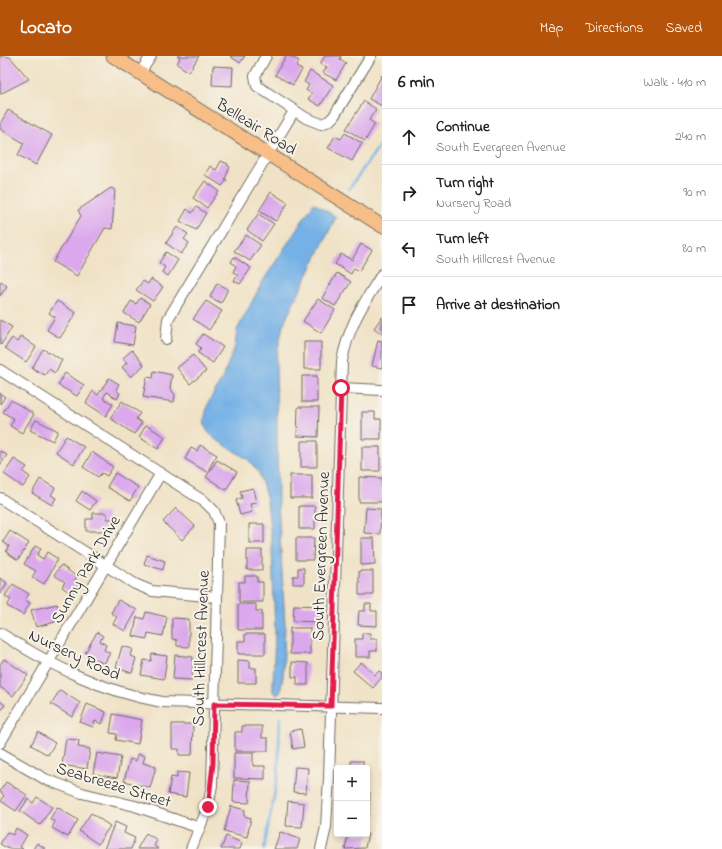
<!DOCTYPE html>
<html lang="en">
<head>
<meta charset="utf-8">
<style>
	:root { --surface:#fff; --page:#f2f2f2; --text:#202124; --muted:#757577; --line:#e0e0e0; --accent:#b45309 }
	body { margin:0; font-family:"Indie Flower",sans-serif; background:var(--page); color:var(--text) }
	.controls { position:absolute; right:12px; bottom:12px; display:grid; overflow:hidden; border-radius:4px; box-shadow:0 2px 6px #0003 }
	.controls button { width:36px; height:36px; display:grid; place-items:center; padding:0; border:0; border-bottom:1px solid var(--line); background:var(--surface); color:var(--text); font:20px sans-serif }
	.stop { position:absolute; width:12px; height:12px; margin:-9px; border:3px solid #e11d48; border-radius:50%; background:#fff }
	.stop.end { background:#e11d48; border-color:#fff; box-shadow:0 1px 4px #0008 }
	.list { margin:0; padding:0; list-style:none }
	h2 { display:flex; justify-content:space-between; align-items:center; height:52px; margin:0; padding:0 16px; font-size:17px }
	h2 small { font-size:13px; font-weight:400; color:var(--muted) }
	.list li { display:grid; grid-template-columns:26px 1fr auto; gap:12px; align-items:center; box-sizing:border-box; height:56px; padding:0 16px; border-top:1px solid var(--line) }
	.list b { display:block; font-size:15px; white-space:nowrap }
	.list p { margin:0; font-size:13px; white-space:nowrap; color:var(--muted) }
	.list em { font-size:13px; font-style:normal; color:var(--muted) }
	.icon { flex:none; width:22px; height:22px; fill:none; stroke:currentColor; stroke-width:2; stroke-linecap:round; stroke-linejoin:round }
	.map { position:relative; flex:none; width:382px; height:793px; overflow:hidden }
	header { display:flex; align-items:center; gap:24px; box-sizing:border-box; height:56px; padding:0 20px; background:var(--accent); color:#fff }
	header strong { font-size:19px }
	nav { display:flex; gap:22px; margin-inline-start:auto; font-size:14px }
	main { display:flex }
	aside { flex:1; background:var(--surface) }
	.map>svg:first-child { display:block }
	.water { fill:#75b1e6; stroke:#506e88 }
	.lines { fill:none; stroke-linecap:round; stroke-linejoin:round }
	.stream { stroke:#75b1e6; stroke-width:2.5 }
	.building { fill:#dba8ed }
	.minor-casing { stroke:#706b61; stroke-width:12 }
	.major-casing { stroke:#706b61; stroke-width:15 }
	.minor { stroke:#fff; stroke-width:10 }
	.major { stroke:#f7be87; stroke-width:13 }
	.route { stroke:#e11d48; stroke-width:5 }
	.labels { text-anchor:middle; stroke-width:4; stroke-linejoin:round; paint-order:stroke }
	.street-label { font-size:17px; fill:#2b2b2b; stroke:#f7f3e8 }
</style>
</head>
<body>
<header>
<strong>Locato</strong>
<nav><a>Map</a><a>Directions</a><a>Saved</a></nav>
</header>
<main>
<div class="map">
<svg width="382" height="793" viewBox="0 0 382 793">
	<rect width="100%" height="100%" fill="#f7f3e8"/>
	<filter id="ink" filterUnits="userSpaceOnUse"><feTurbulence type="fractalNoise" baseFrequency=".025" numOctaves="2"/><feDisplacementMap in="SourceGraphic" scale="8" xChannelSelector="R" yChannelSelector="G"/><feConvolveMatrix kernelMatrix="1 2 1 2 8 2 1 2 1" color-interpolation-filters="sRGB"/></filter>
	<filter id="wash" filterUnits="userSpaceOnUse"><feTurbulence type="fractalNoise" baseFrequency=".012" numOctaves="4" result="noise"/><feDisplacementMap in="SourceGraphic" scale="16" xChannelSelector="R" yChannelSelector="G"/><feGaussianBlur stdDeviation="0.9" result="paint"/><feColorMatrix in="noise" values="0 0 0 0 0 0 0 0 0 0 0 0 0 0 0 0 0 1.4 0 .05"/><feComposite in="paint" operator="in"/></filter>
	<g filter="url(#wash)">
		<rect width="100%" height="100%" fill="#f0e2c6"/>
		<path class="water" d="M314,147L336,161L283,269L276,303L278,444L285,568L283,621L280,637L277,639L273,636V628L275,577L272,492L267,444L259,417L249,404L215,383L207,375L204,366L208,347L220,327L235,291L237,274L263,225Z"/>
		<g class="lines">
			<path class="stream" d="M349,133L382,86
				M264,793L278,719L280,662"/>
		</g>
		<g id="blocks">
			<path class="building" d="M0,0L10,1L29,23L0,38Z
				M177,0H199L189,16L177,8L180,2Z
				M230,0H245L240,7Z
				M286,0H290L299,5L296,11L302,14L293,29L275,19Z
				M325,0H341L340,3L346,7L336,24L323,17L327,11L320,8Z
				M213,10L233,11L232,30L212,29Z
				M310,15L333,29L320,50L308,43L312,38L306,34L309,29L304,26Z
				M382,19V50L369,43Z
				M364,45L376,53L369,64L375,68L365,85L346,73Z
				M8,54L52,79L36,109L18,99L24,87L0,73V68Z
				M345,77L362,87L352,105L328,92L335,80L341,83Z
				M221,105L228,108L227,109L230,111L225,123L227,124L222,130L205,119L210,110L216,114Z
				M205,125L219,135L207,152L193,142Z
				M111,132L115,134L112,173L105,172L77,220L53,206L81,160L78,154Z
				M271,136L288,147L276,165L259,155Z
				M196,151L206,157L196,174L180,165L187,153L192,157Z
				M258,158L274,168L262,185L247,174Z
				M177,171L188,178L184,183L189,187L181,198L166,187Z
				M246,179L261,189L250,205L234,195Z
				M361,188L372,194L359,215L354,212L351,218L335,208L341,198L352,204Z
				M166,196L178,204L168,220L162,216L165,211L159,207Z
				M234,201L251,212L240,228L234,225L238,219L233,216L236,210L231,206Z
				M337,217L351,226L335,250L322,242Z
				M151,223L163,231L153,245L136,234L143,225L148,228Z
				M1,225L7,230L0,240V227Z
				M217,227L228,233L221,247L210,241Z
				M140,242L150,248L139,266L124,257L131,245L136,248Z
				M318,243L335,254L321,277L303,265Z
				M57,245L76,257L60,282L47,274L55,261L49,257Z
				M206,245L222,255L209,274L193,263Z
				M382,261V278L374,272Z
				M0,264L12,271L1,289L0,288Z
				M118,267L136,270L133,289L115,286Z
				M203,278L223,291L213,307L198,297L201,292L196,288Z
				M21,280L36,291L26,306L5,292L12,282L17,286Z
				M378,284L382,285V312L372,310Z
				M304,286H321V313H304Z
				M43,293L62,304L55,317L49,313L45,319L32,312Z
				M132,294L144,309L131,321L122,311L127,307L123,302Z
				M193,299L206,315L190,328L177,312Z
				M154,315L172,319L170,332L175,339L174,346L143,341L147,321L153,322Z
				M65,317L84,329L77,340L58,329Z
				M302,320H317V346H302Z
				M109,322L119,328L116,334L120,337L117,343L107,336L103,342L113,348L106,360L86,347L93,335L98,339Z
				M0,337L5,341L0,348Z
				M11,344L34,358L22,377L10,370L14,363L3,356Z
				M122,345L140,357L136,363L142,367L134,378L110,362Z
				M298,351H319L318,381L297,380Z
				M362,356H375V363H381V383H362Z
				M36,364L58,375L53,385L30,374Z
				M146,369L165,381L158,393L139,381Z
				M66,380L84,391L74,408L56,396Z
				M301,385H317V411H301Z
				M200,389L217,399L207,416L185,403L191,392L197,395Z
				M362,391H380V415H362Z
				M0,395L7,399L0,409Z
				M92,396L113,411L107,420L102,417L98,421L83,411Z
				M14,403L27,411L23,416L30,421L23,431L4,418Z
				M217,404L237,416L226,434L206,421Z
				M115,417L138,431L130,445L107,431Z
				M290,419H312V442H290Z
				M359,421L382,422V446H359Z
				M40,423L55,432L51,439L56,442L52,449L32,437Z
				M253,432L256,447L250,448L252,456L240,459L236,444L242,442L240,435Z
				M82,435L96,445L90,454L76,445Z
				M299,450H315V473H299Z
				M176,452L195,470L182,484L163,466Z
				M366,452L381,453L380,478L364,477Z
				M93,457H107V463H113V475H86V463H93Z
				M249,468H264V487H249Z
				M10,475L29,487L18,504L6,496L9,490L3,486Z
				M296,482H314L313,504H296Z
				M361,482H374L375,508L361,509Z
				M35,490L41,493L37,499L43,503L47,496L58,503L44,528L32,521L36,515L24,508Z
				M247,494H262V514H247Z
				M147,499L165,505L163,514L144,508Z
				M61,509L77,521L74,525L79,529L72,538L62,531L65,526L54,519Z
				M298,512H304V528H293V520H298Z
				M359,515H373V539H359Z
				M245,520H257V526H263V546H239V526H245Z
				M0,522L7,527L0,538Z
				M13,528L29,538L25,544L30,547L23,559L7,550L11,544L5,540Z
				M118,544L137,554L125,575L113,568L117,561L111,557Z
				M57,548L60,558L53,560L55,566L36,571L31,554Z
				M238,548H256V555H262V574H238Z
				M365,548H371V555H377V570L358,569L359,555H365Z
				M294,549L321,550L320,566L293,565Z
				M146,556L167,561L163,580L148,577L147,583L133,580L137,561L144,563Z
				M172,562L189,563V591L177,590V584L172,583Z
				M290,572H310V598H290Z
				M97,576L103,580L100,585L106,589L104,594L110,597L104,608L85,597Z
				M362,577H370V583H377V595H370V601H355V583H362Z
				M245,578H265V598H238V585H245Z
				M122,590L133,593L131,600L136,602L132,617L116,612Z
				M152,598L167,600L164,623L141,619L144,604L151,605Z
				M175,599L193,601L192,624L173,623Z
				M4,603L28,619L13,640L0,631V608Z
				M238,604L250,605V612H256V627H238Z
				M292,606L308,607V629H297V621H292Z
				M361,606L375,619L379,615L382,617V621L373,632L353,615Z
				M60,634L80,647L72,661L51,648Z
				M0,645L5,649L0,656Z
				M87,648L106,656L102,668L95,665L93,671L80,666Z
				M113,658L142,664L138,688L116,684L117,678L110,677Z
				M172,668H193L192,699H179V693H172Z
				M242,670H262V682H268V695H235V676H242Z
				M301,673L304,691L293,693L290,675Z
				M38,676L55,687L48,699L31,689Z
				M66,683L79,684L78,691L90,693L87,713L62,709Z
				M97,697L121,701L117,722L93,718Z
				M234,697H253V710H265V723L234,722Z
				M138,698L145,700L143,707L156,711L150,732L124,725L130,703L136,705Z
				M351,705H363V712H351Z
				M295,711L308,712L306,737L293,736Z
				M177,716L189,717L186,741L168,738L171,721L177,722Z
				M234,724L250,725L249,747L233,746Z
				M6,726L27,739L16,755L1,745L4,740L0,735Z
				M367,736H370L369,760H367Z
				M37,741L52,751L40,769L20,755L28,743L33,747Z
				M288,745L304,747L302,771L286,770Z
				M231,750L245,754L244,760L251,762L247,781L224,775Z
				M57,751L78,764L68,781L52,772L55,766L50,763Z
				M91,757L110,770L98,788L79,775Z
				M115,766L126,771L124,777L135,782L131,793H104Z
				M16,772L27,779L20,791L23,793H9L0,788L7,776L13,779Z
				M280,776L300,783L297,793H274Z
				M146,777L157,784L154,790L159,793H137Z
				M348,778H368L365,792L345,793Z
				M226,780L242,787L240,793H221Z
				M37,787L46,793H33Z"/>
		</g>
	</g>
	<g filter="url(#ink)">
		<use href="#blocks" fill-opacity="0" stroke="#706b61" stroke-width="1"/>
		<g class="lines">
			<defs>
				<path id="minor" d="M266,0L255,20L257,30L306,62L321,68L329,65L334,60L371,0
					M140,17L151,0
					M166,283L168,263L294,55
					M0,314L205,446L214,455L219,467L212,729L208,751L191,793
					M341,332L382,334
					M0,442L135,528L152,535L217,541
					M0,577C52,610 101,635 162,646L382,652
					M0,687L161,417
					M0,697L45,723L82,737L135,750L200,772
					M321,793L326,771L329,722L342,305C349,268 363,249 382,218"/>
				<path id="major" d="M113,0L382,170"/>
			</defs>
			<use href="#minor" class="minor-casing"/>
			<use href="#major" class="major-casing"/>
			<use href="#minor" class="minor"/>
			<use href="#major" class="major"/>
		</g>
	</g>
	<g class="lines" filter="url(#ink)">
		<path class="route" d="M208,751L213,708L214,648L331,650L341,332"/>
	</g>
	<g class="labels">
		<g class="street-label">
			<text transform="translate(257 70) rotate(32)" y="6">Belleair Road</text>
			<text transform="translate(320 500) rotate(-88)" y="6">South Evergreen Avenue</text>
			<text transform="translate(85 513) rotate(-60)" y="6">Sunny Park Drive</text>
			<text transform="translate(200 592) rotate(-88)" y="6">South Hillcrest Avenue</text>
			<text transform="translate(75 598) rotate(25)" y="6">Nursery Road</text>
			<text transform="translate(114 728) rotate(17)" y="6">Seabreeze Street</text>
		</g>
	</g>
</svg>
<div class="controls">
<button>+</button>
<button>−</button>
</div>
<div class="stop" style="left:341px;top:332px"></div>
<div class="stop end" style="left:208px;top:751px"></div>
</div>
<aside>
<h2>6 min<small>Walk · 410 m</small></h2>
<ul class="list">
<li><svg class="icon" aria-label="ahead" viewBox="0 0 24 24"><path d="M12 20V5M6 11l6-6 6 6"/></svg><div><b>Continue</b><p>South Evergreen Avenue</p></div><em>240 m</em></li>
<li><svg class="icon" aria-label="right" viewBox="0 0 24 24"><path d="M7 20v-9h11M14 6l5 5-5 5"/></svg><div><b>Turn right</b><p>Nursery Road</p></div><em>90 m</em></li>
<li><svg class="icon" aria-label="left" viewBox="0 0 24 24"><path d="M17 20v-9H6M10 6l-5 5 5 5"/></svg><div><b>Turn left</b><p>South Hillcrest Avenue</p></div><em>80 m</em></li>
<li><svg class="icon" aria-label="arrive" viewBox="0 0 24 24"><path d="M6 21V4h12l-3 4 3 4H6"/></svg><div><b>Arrive at destination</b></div></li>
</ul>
</aside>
</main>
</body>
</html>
